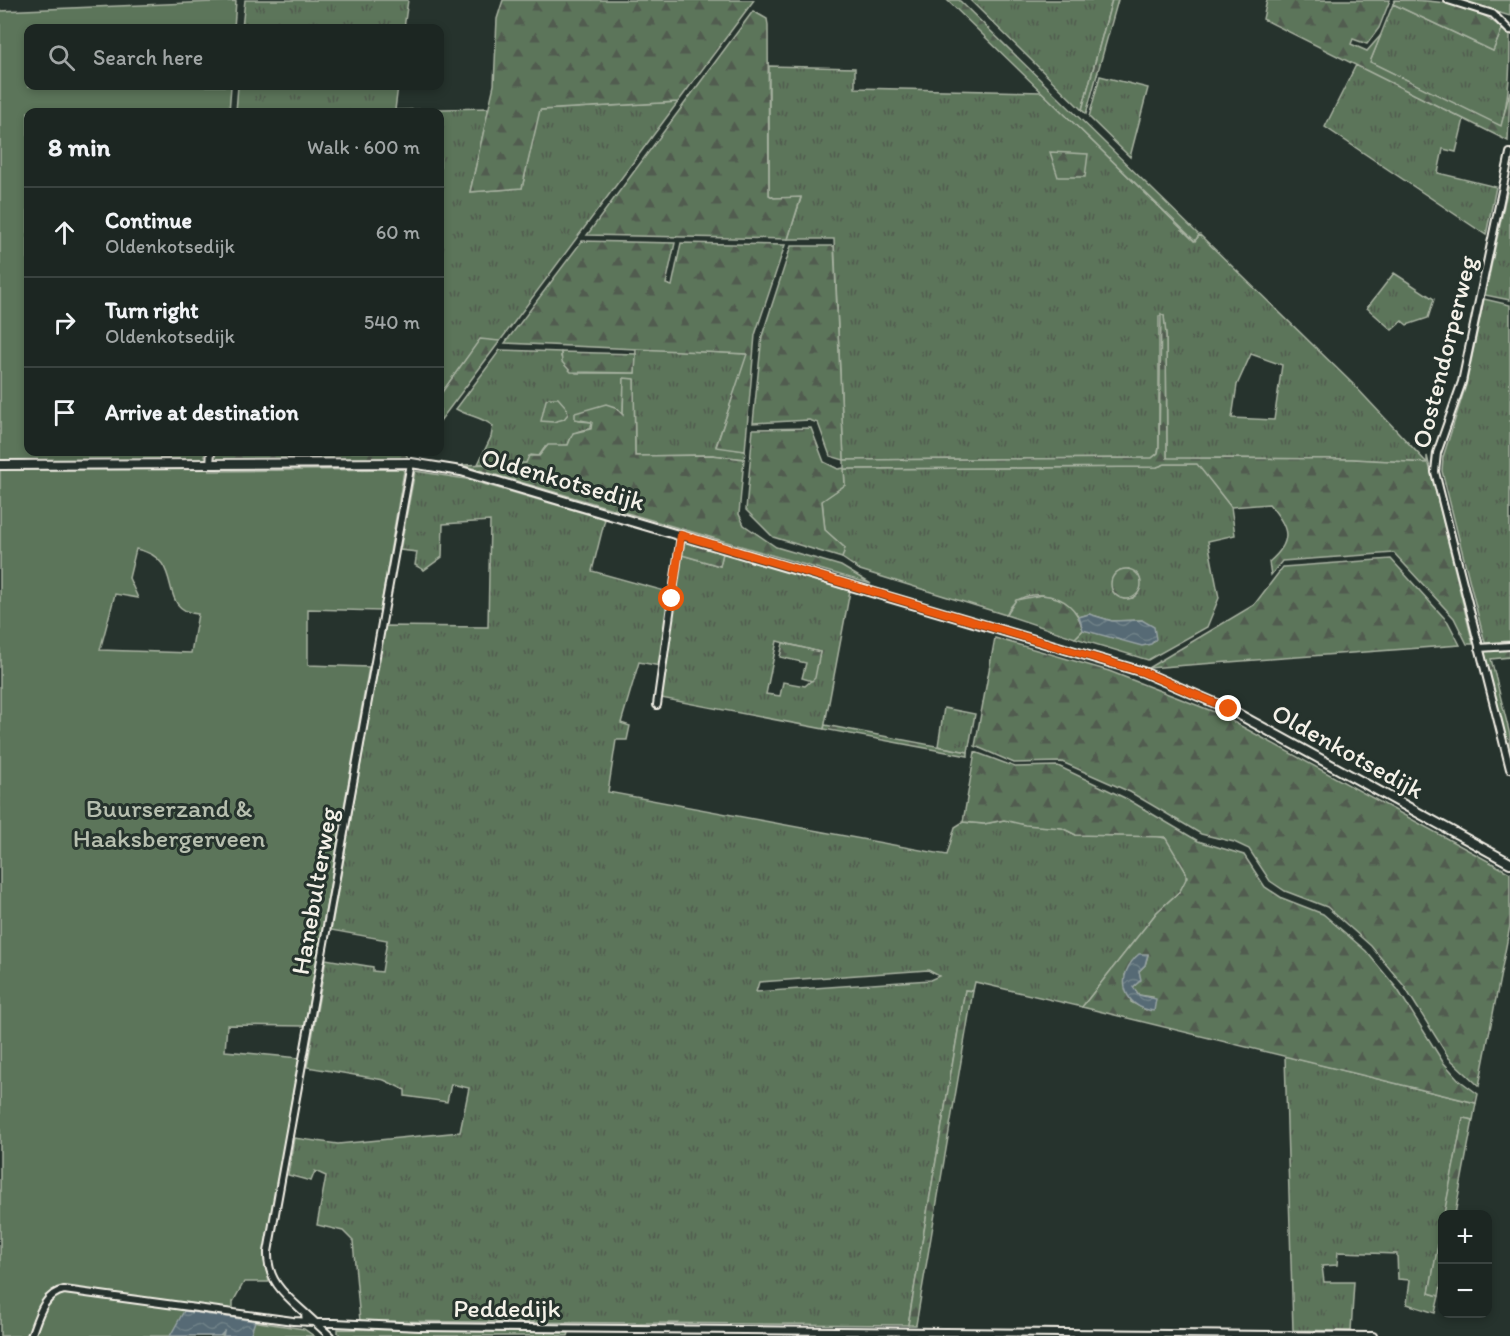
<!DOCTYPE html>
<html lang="en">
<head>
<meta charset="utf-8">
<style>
	:root { --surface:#1c2622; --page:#252e2a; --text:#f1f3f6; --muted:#a0a5a5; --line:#3a4340 }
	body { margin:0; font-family:Itim,sans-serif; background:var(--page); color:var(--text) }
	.controls { position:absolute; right:18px; bottom:18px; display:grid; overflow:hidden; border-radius:12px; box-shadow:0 3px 9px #0003 }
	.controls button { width:54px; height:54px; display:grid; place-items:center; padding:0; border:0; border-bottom:2px solid var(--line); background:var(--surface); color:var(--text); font:30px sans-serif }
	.stop { position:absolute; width:18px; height:18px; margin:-14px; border:4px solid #ea580c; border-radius:50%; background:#fff }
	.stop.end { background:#ea580c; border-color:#fff; box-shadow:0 2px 6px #0008 }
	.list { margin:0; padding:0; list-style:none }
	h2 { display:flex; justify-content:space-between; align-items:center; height:78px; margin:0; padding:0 24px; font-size:26px }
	h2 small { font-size:20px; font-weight:400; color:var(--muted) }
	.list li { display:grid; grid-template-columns:39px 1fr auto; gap:18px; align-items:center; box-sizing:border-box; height:90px; padding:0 24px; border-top:2px solid var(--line) }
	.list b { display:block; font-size:22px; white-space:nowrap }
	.list p { margin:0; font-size:20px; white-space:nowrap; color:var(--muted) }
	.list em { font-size:20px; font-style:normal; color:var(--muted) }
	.icon { flex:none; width:33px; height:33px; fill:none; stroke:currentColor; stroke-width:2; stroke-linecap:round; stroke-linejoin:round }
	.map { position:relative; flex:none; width:1510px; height:1336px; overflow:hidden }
	.search { position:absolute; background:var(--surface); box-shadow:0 3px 9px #0003; left:24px; top:24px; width:420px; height:66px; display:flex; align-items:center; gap:15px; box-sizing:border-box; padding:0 21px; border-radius:12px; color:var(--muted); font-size:22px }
	.panel { position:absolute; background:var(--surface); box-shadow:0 3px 9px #0003; left:24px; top:108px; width:420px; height:348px; border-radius:12px }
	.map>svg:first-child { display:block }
	.grass { fill:url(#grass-tufts); stroke:#a8b2a1; stroke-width:1.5; fill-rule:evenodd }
	.forest { fill:url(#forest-firs); stroke:#a8b2a1; stroke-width:1.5; fill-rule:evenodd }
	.park { fill:#5b745a; stroke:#a8b2a1; stroke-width:1.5; fill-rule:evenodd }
	.water { fill:url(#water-waves); stroke:#95a1a2; stroke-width:1.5 }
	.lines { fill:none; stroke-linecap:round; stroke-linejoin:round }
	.minor-casing { stroke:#f4f1e8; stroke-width:10 }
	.tertiary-casing { stroke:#f4f1e8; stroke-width:12 }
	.minor { stroke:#26332d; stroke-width:6 }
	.tertiary { stroke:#26332d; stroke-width:8 }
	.route { stroke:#ea580c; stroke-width:8 }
	.labels { text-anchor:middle; stroke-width:6; stroke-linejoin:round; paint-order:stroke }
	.street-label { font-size:26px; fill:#f4f1e8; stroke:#26332d }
	.park-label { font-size:26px; fill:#b7bfaf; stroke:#26332d }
</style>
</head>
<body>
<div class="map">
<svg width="1510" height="1336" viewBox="0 0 1510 1336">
	<defs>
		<pattern id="grass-tufts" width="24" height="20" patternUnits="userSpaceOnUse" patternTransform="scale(1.5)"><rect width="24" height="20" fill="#5b745a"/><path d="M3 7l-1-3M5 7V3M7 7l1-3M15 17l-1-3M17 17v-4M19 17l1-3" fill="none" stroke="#515c4f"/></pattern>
		<pattern id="forest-firs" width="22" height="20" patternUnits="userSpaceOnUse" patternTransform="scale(1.5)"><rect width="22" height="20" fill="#5b745a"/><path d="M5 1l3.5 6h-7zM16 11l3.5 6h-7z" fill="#515c4f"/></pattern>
		<pattern id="water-waves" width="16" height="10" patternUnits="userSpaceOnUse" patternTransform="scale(1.5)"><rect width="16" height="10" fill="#566b74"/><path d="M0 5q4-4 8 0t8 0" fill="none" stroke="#6f8188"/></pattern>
	</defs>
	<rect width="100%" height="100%" fill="#26332d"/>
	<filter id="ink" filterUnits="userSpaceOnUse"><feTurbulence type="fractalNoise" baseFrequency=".0167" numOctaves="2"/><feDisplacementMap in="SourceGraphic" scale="12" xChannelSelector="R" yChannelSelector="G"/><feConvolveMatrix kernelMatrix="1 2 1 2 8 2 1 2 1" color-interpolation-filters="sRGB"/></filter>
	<g filter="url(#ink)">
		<path class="grass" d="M245,0H408L404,28H242Z
			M970,0H1112L1082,110Z
			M1457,0H1510V16Z
			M1393,4L1493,51L1502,29L1510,35C1510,66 1510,95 1501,127L1370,62Z
			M1356,65L1464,119L1456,152L1443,149L1438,173L1496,187L1486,235L1325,127Z
			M769,66L855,68V88L1042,92L1194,241L1200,235L1353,384L1427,463L1352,459L1167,458L1166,335L1164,316H1159V448L1158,453L1152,458L844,460L834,239H788L801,198H774L769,195ZM1251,354L1282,365L1274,420L1232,418L1237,385Z
			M1100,76L1148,88L1130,157L1089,117Z
			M238,86H398L395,110L489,108L470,192L522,188L539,110L678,102L500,341L480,340L440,395V112H236Z
			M1508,187L1510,188V300L1485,295Z
			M1394,273L1434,299L1428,318L1407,325L1402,321L1392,330L1367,308Z
			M1484,299L1510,305V641L1485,643L1442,471L1443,457L1466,385Z
			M636,348L748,354L716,446L745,451L744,459L712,455L635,456L634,380L624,379L623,415L615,407L579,421L592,422L591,429C578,430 572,432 568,445L545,447L539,456L531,455L526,463L478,464L491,437L493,426C482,417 468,416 456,409L500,350L561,352V357L576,373H635Z
			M1165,464H1198L1231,507L1235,535L1208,541L1219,598L1207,627L1148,660L1075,638L1083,630L1147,645L1154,642L1142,620L1112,621L1089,614L1079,617C1065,593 1019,583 1006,615L860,570L842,558L845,548L825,530L822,500L845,485L844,469L1157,467ZM1129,569L1139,576L1133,598L1124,599L1112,591L1120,570Z
			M415,471L466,479L605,519L592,571L672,593L661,666L639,662L621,723L630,726L627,740H616L608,792L947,855L955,827L963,822L984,824L1004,820L1062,828L1076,835L1157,836L1168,839L1186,872V881L1180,891L1157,912L1082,1007L975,982L973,991L965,990L908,1325L360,1321L353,1241L343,1231L317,1225L326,1176L315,1171L311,1181L288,1175L294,1138L338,1144L460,1132L469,1088L451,1084L447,1102L405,1096V1090L384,1080L307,1067L326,959L373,967V971L382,972L387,940L331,930L385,626L488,627L490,521L443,524L442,557L424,570L415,565L417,552L400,550ZM928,970L939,976L930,980L756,992L759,982Z
			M723,553L850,591L824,729L661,698L682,555L720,566ZM777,641L820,652L814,678L805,686L783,682L780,696L766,694Z
			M944,708L975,714L968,752L938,746Z
			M1285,1056L1476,1103L1473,1120L1463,1118L1429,1293L1439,1296L1435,1313L1407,1304L1410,1280L1398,1279L1397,1254L1338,1252L1337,1265L1322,1266L1324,1282H1354L1351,1331L1293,1330Z
			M338,1329L569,1333L568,1336H341L338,1333Z"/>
		<path class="forest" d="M503,0H754L678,102L540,110L522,188L470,192L494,85L497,19Z
			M947,0H959L1199,235L1195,241Z
			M1112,0H1118L1086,114L1082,110Z
			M1267,0H1390L1379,28L1367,44L1353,39L1351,44L1367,51L1381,35L1370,62L1501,126L1510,91L1508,141L1263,19Z
			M1395,0C1434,0 1474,2 1502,29L1493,51L1393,4Z
			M753,11L767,19L768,25L769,195L774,198L801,197L788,239L587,235Z
			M1050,152L1088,154L1085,177H1058Z
			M582,241L675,243L666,284L672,286L681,243L785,245L755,335L745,451L716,447L747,354L505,343Z
			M791,246H834L844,460L1152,458L1158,453L1159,448L1161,314L1164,316L1166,335L1167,458L1352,459L1427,463V456L1473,644H1467L1454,618L1394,553L1282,561L1271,575L1269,562C1294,541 1289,527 1269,504L1231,507L1197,464H1165L1157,467L844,469L845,485L822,501L825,530L845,548L842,558L773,537L746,510L753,429L811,428L824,462L838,469L844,468V460L830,456L818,423L809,420L753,423L762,336Z
			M480,339L500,341L440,421V395Z
			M561,352L636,354L635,373L571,372L562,362Z
			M624,378L634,379L635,456L712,455L744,459L739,514L744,525L776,547L841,566L871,584L462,465L526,463L529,456H539L548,445H568L573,433L591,429L592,422L575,419V413L606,404L615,407L623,415Z
			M549,398H558L566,407L568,414L564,419L553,422L541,421L546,400Z
			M213,452H405L408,458L213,460Z
			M685,542L723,553L720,566L682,555Z
			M1391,559L1448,622L1460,645L1148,668L1254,605L1283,567Z
			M1111 584a15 15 0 1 1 30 0a15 15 0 1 1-30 0Z
			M1042,595C1065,597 1077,608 1083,630L1075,638L1006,615L1016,600Z
			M995,638L1109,671L1217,713L1510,873V926L1479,1086L1449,1058L1404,986L1371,946L1327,907L1285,891L1270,881L1249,849L1234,842L1201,834L1130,792L1062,762L1014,763L975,746Z
			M783,643L820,652L815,678L812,681L802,678L806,663L780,657Z
			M1510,649V657L1491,659L1510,735V757L1483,651Z
			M825,725L968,752V756L824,729Z
			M975,752L1015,767L1058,766L1127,799L1198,841L1244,855L1265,887L1282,898L1323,914L1366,951L1398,990L1443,1062L1459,1080L1478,1094L1476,1103L1082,1007L1157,912L1180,891L1187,877L1186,872L1165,837L1076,835L1062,828L1025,825L1004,820L984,824L963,822ZM1148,955L1145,965L1139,971V982L1133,987L1139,995L1153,997L1146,1010L1131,1002L1125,975L1136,957Z
			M965,990L973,991L916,1325H908Z
			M1463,1118L1473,1120L1455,1214H1444Z
			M1442,1224V1278L1439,1296L1429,1293Z"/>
		<path class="park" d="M236,1L234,28H28V86H231L229,112H28V452H205V456L210,457L209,471L402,469L404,471L380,611L308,609V665L369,667L305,1026L227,1025L225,1051L299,1058L264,1259L269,1282H244L233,1302V1318L304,1329L314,1336H0V11ZM136,549C188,559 154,610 198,614L191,653L100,650L115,594L138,598L129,578Z"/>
		<path class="water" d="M1089,614L1112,621L1142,620L1154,627L1156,639L1151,644L1142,646L1083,630L1079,617Z
			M1139,954H1148L1145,965L1139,971L1141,980L1133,987L1139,995L1156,999L1154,1011C1121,1007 1115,974 1139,954Z
			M184,1311L255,1321L250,1336H223L224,1332L220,1336H170Z"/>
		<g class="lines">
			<defs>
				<path id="minor" d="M1448,0L1493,14L1510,31
					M1510,153L1462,382L1437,453L1435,472L1510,769
					M210,464L211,452
					M1479,648L1510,646
					M657,705L681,535
					M305,1313L330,1336
					M306,1322L305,1313C285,1295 267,1281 268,1252L411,463
					M31,1336C38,1318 43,1294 64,1290L293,1321L420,1327L1373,1336"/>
				<path id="tertiary" d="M0,465L411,463L461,471L1143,672L1229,709L1510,863"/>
			</defs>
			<use href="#minor" class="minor-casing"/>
			<use href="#tertiary" class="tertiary-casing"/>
			<use href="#minor" class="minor"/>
			<use href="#tertiary" class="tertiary"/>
		</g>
	</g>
	<g class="lines" filter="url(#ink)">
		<path class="route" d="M672,599L681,535L1143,672L1229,709"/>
	</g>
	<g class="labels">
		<g class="street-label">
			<text transform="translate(1444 352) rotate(-76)" y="9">Oostendorperweg</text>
			<text transform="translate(563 479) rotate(16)" y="9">Oldenkotsedijk</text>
			<text transform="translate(1348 751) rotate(29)" y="9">Oldenkotsedijk</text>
			<text transform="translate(314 891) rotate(-80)" y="9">Hanebulterweg</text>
			<text x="507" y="1317">Peddedijk</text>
		</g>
		<g class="park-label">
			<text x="169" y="817">Buurserzand &amp;<tspan x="169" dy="30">Haaksbergerveen</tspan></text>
		</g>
	</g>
</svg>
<div class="controls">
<button>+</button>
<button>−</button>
</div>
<div class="stop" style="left:672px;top:599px"></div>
<div class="stop end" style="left:1229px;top:709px"></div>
<div class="search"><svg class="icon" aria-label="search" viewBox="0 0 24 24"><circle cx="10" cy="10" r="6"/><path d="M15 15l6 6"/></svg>Search here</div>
<section class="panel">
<h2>8 min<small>Walk · 600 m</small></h2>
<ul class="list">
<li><svg class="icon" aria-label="ahead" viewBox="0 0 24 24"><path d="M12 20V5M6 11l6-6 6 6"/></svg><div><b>Continue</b><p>Oldenkotsedijk</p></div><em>60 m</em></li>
<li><svg class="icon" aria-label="right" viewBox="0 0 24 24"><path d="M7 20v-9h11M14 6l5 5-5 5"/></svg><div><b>Turn right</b><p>Oldenkotsedijk</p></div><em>540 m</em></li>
<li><svg class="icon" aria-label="arrive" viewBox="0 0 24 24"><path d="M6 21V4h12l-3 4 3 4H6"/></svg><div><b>Arrive at destination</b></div></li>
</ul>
</section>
</div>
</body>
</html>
